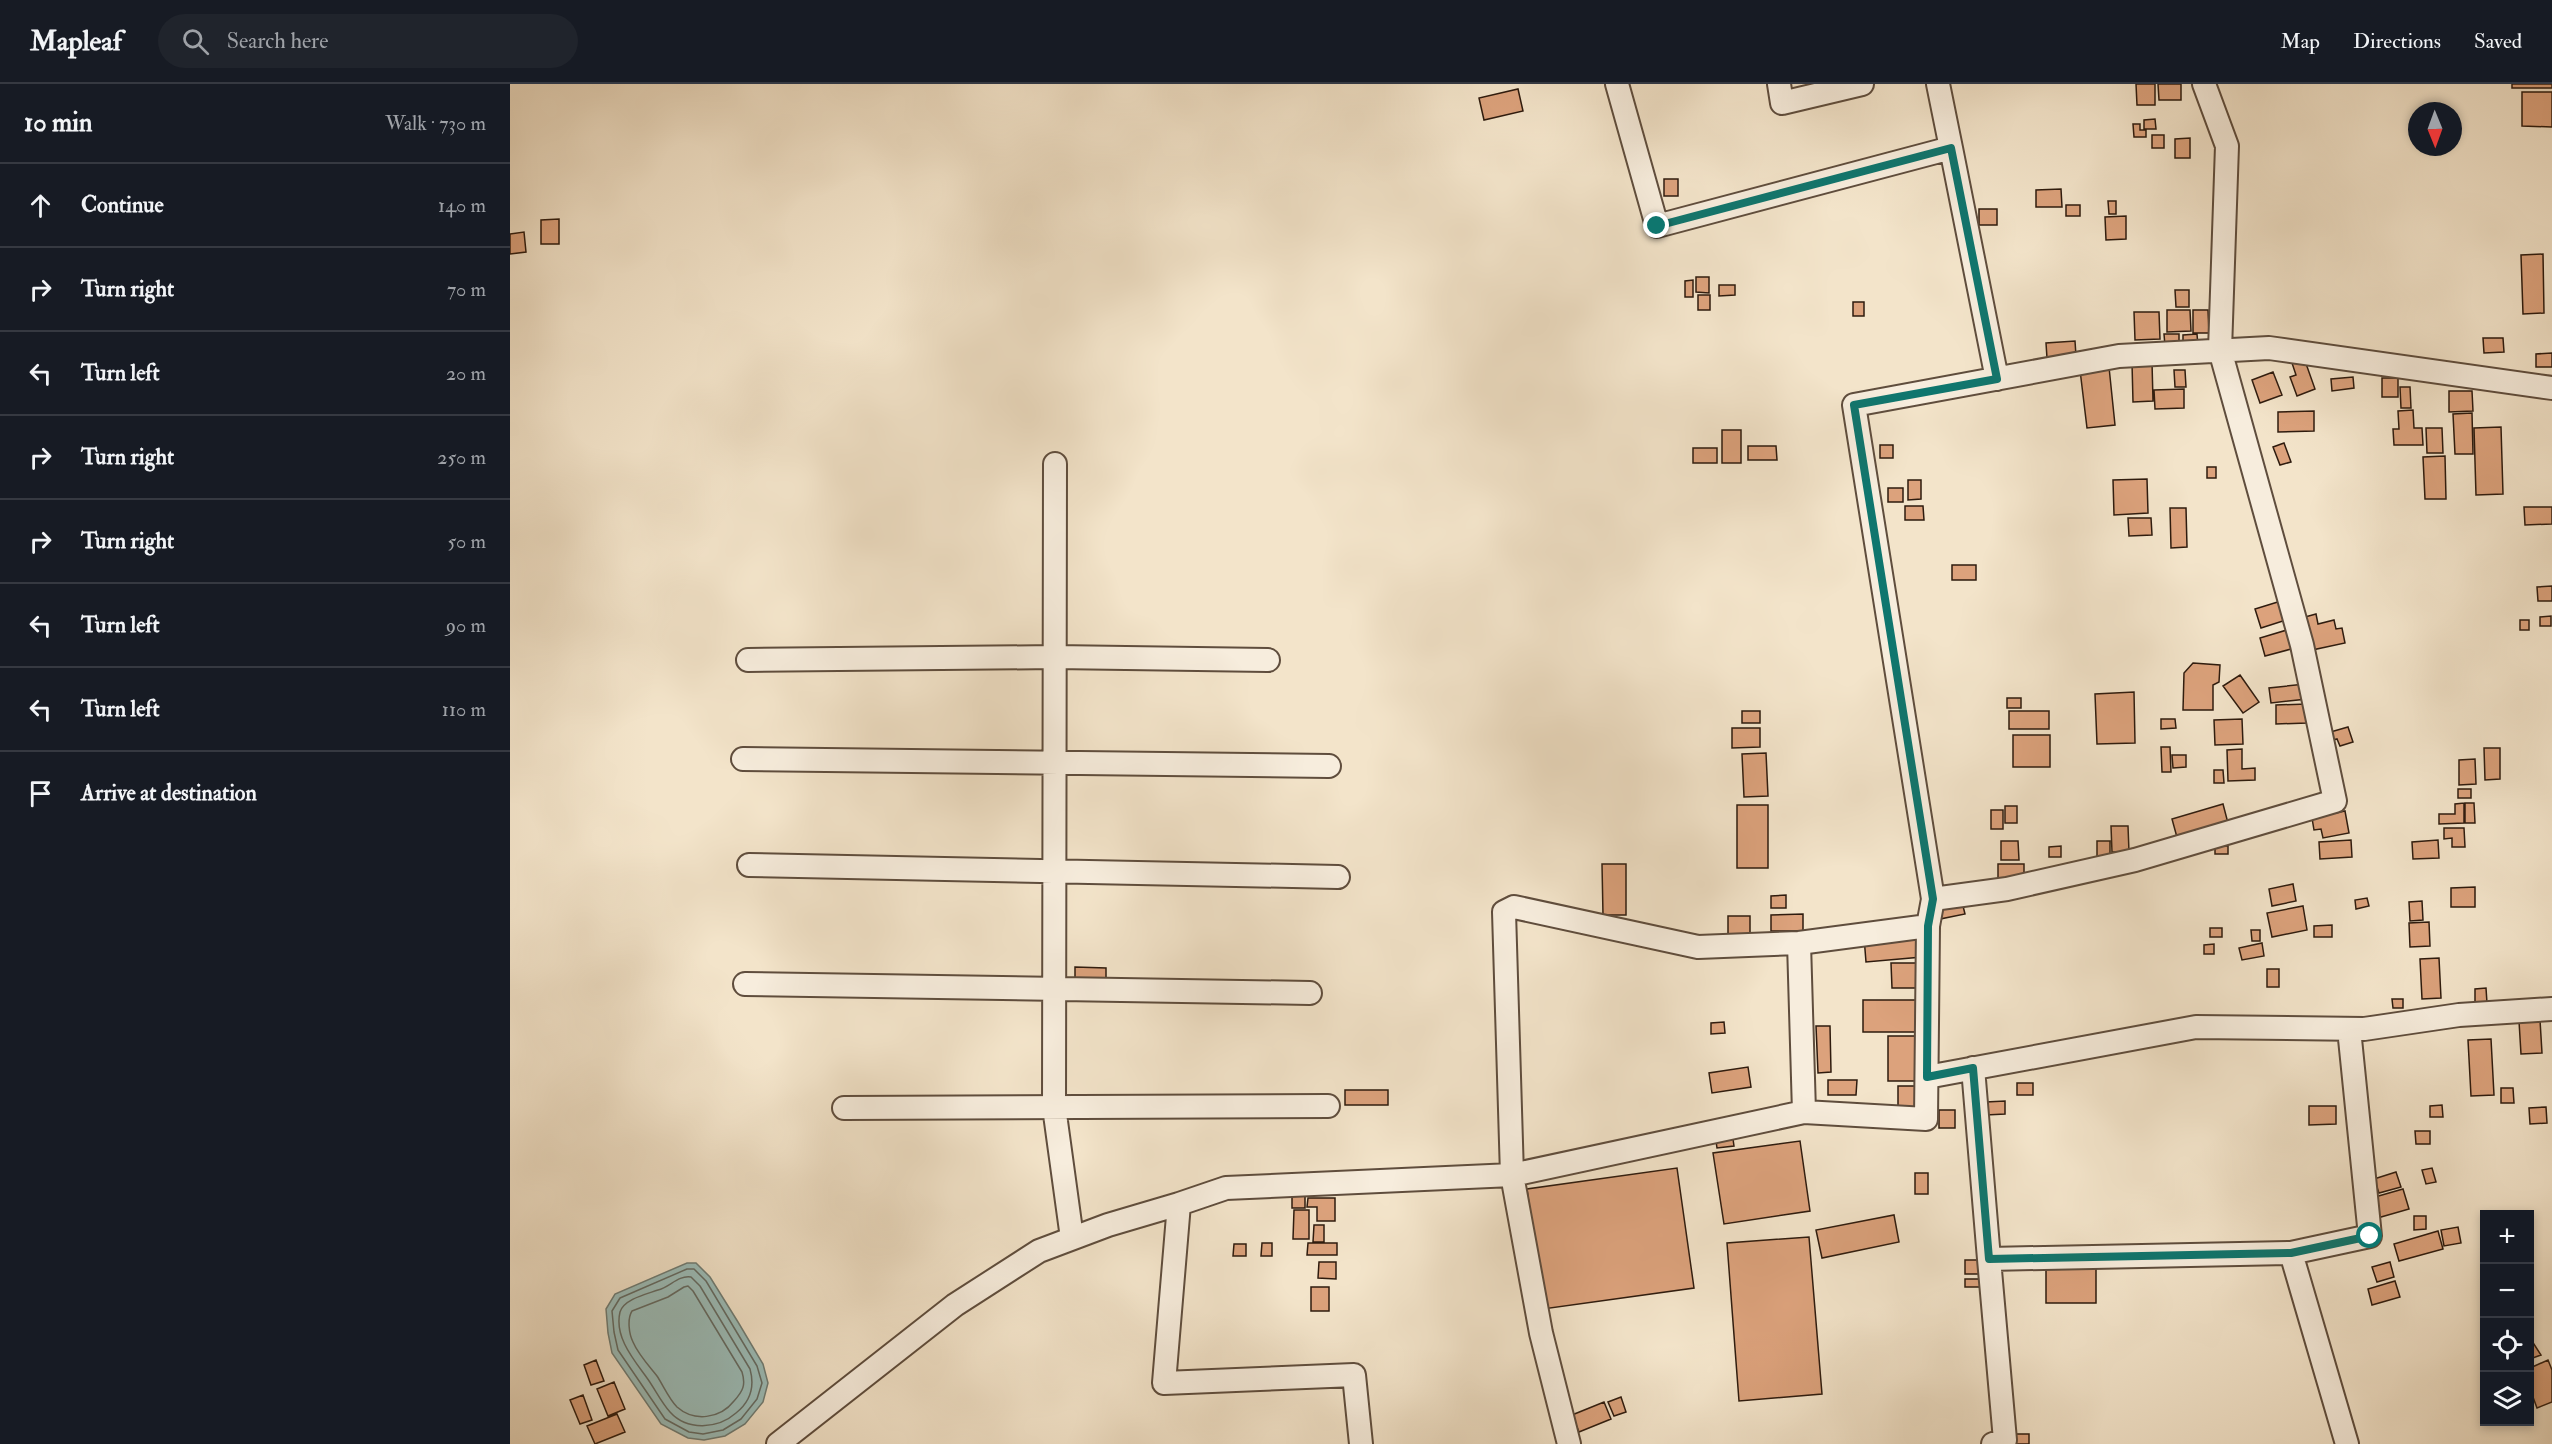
<!DOCTYPE html>
<html lang="en">
<head>
<meta charset="utf-8">
<style>
	:root { --surface:#171b24; --page:#20242c; --text:#f1f3f6; --muted:#9ea1a6; --line:#363941 }
	body { margin:0; font-family:"IM FELL Double Pica",serif; background:var(--page); color:var(--text) }
	.controls { position:absolute; right:18px; bottom:18px; display:grid; overflow:hidden; border-radius:0px; box-shadow:0 3px 9px #0003 }
	.controls button { width:54px; height:54px; display:grid; place-items:center; padding:0; border:0; border-bottom:2px solid var(--line); background:var(--surface); color:var(--text); font:30px sans-serif }
	.compass { position:absolute; left:1898px; top:18px; width:54px; height:54px; border-radius:50%; background:var(--surface); box-shadow:0 3px 9px #0003; rotate:179deg }
	.stop { position:absolute; width:18px; height:18px; margin:-14px; border:4px solid #0f766e; border-radius:50%; background:#fff }
	.stop.end { background:#0f766e; border-color:#fff; box-shadow:0 2px 6px #0008 }
	.list { margin:0; padding:0; list-style:none }
	h2 { display:flex; justify-content:space-between; align-items:center; height:78px; margin:0; padding:0 24px; font-size:26px }
	h2 small { font-size:20px; font-weight:400; color:var(--muted) }
	.list li { display:grid; grid-template-columns:39px 1fr auto; gap:18px; align-items:center; box-sizing:border-box; height:84px; padding:0 24px; border-top:2px solid var(--line) }
	.list b { display:block; font-size:22px; white-space:nowrap }
	.list em { font-size:20px; font-style:normal; color:var(--muted) }
	.icon { flex:none; width:33px; height:33px; fill:none; stroke:currentColor; stroke-width:2; stroke-linecap:round; stroke-linejoin:round }
	.map { position:relative; flex:none; width:2042px; height:1360px; overflow:hidden }
	header { display:flex; align-items:center; gap:36px; box-sizing:border-box; height:84px; padding:0 30px; background:var(--surface); border-bottom:2px solid var(--line) }
	header strong { font-size:28px }
	nav { display:flex; gap:33px; margin-inline-start:auto; font-size:21px }
	.search { width:420px; height:54px; background:var(--page); display:flex; align-items:center; gap:15px; box-sizing:border-box; padding:0 21px; border-radius:33px; color:var(--muted); font-size:22px }
	main { display:flex }
	aside { flex:1; background:var(--surface) }
	.map>svg:first-child { display:block }
	.water { fill:#9cbeba; stroke:#707d75; stroke-width:1.5 }
	.lines { fill:none; stroke-linecap:round; stroke-linejoin:round }
	.shore { stroke:#656c64; stroke-width:1.5 }
	.building { fill:#dca27c; stroke:#2e1b0e; stroke-width:1.5 }
	.minor-casing { stroke:#5f4d3d; stroke-width:26 }
	.minor { stroke:#f7eddd; stroke-width:22 }
	.route { stroke:#0f766e; stroke-width:8 }
</style>
</head>
<body>
<header>
<strong>Mapleaf</strong>
<div class="search"><svg class="icon" aria-label="search" viewBox="0 0 24 24"><circle cx="10" cy="10" r="6"/><path d="M15 15l6 6"/></svg>Search here</div>
<nav><a>Map</a><a>Directions</a><a>Saved</a></nav>
</header>
<main>
<aside>
<h2>10 min<small>Walk · 730 m</small></h2>
<ul class="list">
<li><svg class="icon" aria-label="ahead" viewBox="0 0 24 24"><path d="M12 20V5M6 11l6-6 6 6"/></svg><div><b>Continue</b></div><em>140 m</em></li>
<li><svg class="icon" aria-label="right" viewBox="0 0 24 24"><path d="M7 20v-9h11M14 6l5 5-5 5"/></svg><div><b>Turn right</b></div><em>70 m</em></li>
<li><svg class="icon" aria-label="left" viewBox="0 0 24 24"><path d="M17 20v-9H6M10 6l-5 5 5 5"/></svg><div><b>Turn left</b></div><em>20 m</em></li>
<li><svg class="icon" aria-label="right" viewBox="0 0 24 24"><path d="M7 20v-9h11M14 6l5 5-5 5"/></svg><div><b>Turn right</b></div><em>250 m</em></li>
<li><svg class="icon" aria-label="right" viewBox="0 0 24 24"><path d="M7 20v-9h11M14 6l5 5-5 5"/></svg><div><b>Turn right</b></div><em>50 m</em></li>
<li><svg class="icon" aria-label="left" viewBox="0 0 24 24"><path d="M17 20v-9H6M10 6l-5 5 5 5"/></svg><div><b>Turn left</b></div><em>90 m</em></li>
<li><svg class="icon" aria-label="left" viewBox="0 0 24 24"><path d="M17 20v-9H6M10 6l-5 5 5 5"/></svg><div><b>Turn left</b></div><em>110 m</em></li>
<li><svg class="icon" aria-label="arrive" viewBox="0 0 24 24"><path d="M6 21V4h12l-3 4 3 4H6"/></svg><div><b>Arrive at destination</b></div></li>
</ul>
</aside>
<div class="map">
<svg width="2042" height="1360" viewBox="0 0 2042 1360">
	<rect width="100%" height="100%" fill="#f3e4ca"/>
	<filter id="stains"><feTurbulence type="fractalNoise" baseFrequency=".00333" numOctaves="4"/><feColorMatrix values="0 0 0 0 .2 0 0 0 0 .09 0 0 0 0 .02 0 0 0 .5 -.17"/></filter>
	<radialGradient id="worn" r=".72"><stop offset=".6" stop-color="#630" stop-opacity="0"/><stop offset="1" stop-color="#630" stop-opacity=".3"/></radialGradient>
	<path class="water" d="M177,1179H186L200,1193L228,1238L253,1280L258,1299L253,1318L235,1340L215,1352L194,1356L178,1354L151,1340L102,1269L98,1249L96,1225L105,1210Z"/>
	<g class="lines">
		<path class="shore" d="M177,1185H184L196,1197L247,1282L252,1299L247,1315L231,1335L213,1346L193,1350L179,1348L155,1335L108,1266L104,1248L102,1227L110,1214Z
			M181,1193L190,1202L240,1285C245,1303 241,1317 226,1329C208,1345 177,1347 160,1328C151,1318 145,1305 137,1294C124,1276 104,1253 110,1228C114,1215 137,1210 148,1206C160,1203 168,1191 181,1193Z
			M174,1203L178,1202L183,1207L232,1288C236,1301 233,1307 224,1317C210,1335 184,1338 167,1323C159,1315 153,1301 147,1292C139,1282 128,1270 123,1258C119,1250 117,1235 122,1227L158,1213Z"/>
	</g>
	<path class="building" d="M1626,0H1645V21H1627Z
		M1648,0H1671V16H1649Z
		M2002,0H2042V4H2002Z
		M1008,5L1013,27L974,36L969,14Z
		M2012,8H2042V43L2012,42Z
		M1645,35L1646,45H1634V36Z
		M1623,40H1630V46H1636V53H1624Z
		M1642,51H1654V64H1642Z
		M1680,54V74H1665V55Z
		M1154,95H1168V112H1154Z
		M1551,105L1552,123H1526V106Z
		M1598,117H1606V130H1599Z
		M1556,121H1570V132H1556Z
		M1469,125H1487V141H1469Z
		M1616,132V155L1596,156L1595,133Z
		M49,135V160H31V136Z
		M14,148L16,168L0,170V150Z
		M2033,170L2034,229L2013,230L2011,171Z
		M1186,193H1199V209L1186,208Z
		M1183,196V213H1175V197Z
		M1209,201H1225V211L1209,212Z
		M1665,206H1679V223H1666Z
		M1188,211H1200V226H1188Z
		M1343,218H1354V232H1343Z
		M1657,226H1680L1681,247L1657,248Z
		M1683,226H1698L1699,249H1683Z
		M1624,228H1649L1650,255L1625,256Z
		M1654,250H1669V262H1655Z
		M1687,250L1688,262H1673V251Z
		M1973,254H1993L1994,268L1974,269Z
		M1565,257L1566,272L1537,274L1536,259Z
		M2042,269V283H2026V270Z
		M1794,274L1805,305L1787,312L1780,293L1786,291L1782,279Z
		M1642,278L1643,317L1623,318L1622,279Z
		M1599,283L1605,341L1577,344L1570,286Z
		M1664,286H1675L1676,303H1665Z
		M1763,288L1772,311L1750,319L1742,296Z
		M1843,293L1844,304L1822,307L1821,295Z
		M1872,294H1888V313H1872Z
		M1890,303H1900L1901,324H1891Z
		M1674,305V324L1645,325L1644,306Z
		M1939,307H1962L1963,327L1939,328Z
		M1903,326L1904,344H1912L1913,361H1884L1883,345H1889L1888,327Z
		M1804,327V347L1768,348V328Z
		M1962,329L1963,370H1945L1943,330Z
		M1991,343L1993,410L1966,411L1964,344Z
		M1916,344H1932L1933,369H1917Z
		M1212,346H1231V379H1212Z
		M1774,359L1781,378L1770,381L1763,363Z
		M1370,361H1383V374H1370Z
		M1238,362H1266L1267,376H1238Z
		M1183,364H1207V379H1183Z
		M1935,372L1936,415H1915L1913,373Z
		M1697,383H1706V394H1697Z
		M1637,395L1638,429L1604,431L1603,396Z
		M1398,396H1411V415L1398,416Z
		M1378,404H1393V418H1378Z
		M1395,422H1413L1414,436H1395Z
		M2014,423H2042V440L2015,441Z
		M1660,424H1676L1677,463L1661,464Z
		M1618,434H1641L1642,451L1619,452Z
		M1442,481H1466V496H1442Z
		M2042,502V517H2028L2027,503Z
		M1771,517L1776,536L1751,544L1745,525Z
		M1806,530L1808,540L1824,536L1826,545L1832,544L1835,559L1802,566L1795,533Z
		M2041,532V542H2030V533Z
		M2010,536H2019V546H2010Z
		M1780,545L1785,564L1755,572L1750,554Z
		M1683,579L1710,581L1709,598L1703,601V626H1673L1674,589Z
		M1730,591L1749,618L1733,629L1713,602Z
		M1795,600L1797,615L1761,619L1759,604Z
		M1624,608L1625,659L1587,660L1585,610Z
		M1497,614H1511V624H1497Z
		M1797,620V639L1766,640V621Z
		M1232,627H1250V639H1232Z
		M1499,627H1539V645H1499Z
		M1651,635H1665L1666,644L1651,645Z
		M1732,635L1733,660L1705,661L1704,636Z
		M1838,643L1843,658L1830,662L1827,655L1819,657L1817,649Z
		M1222,644H1250V663L1222,664Z
		M1503,651H1540V683H1503Z
		M1651,663H1660L1661,688H1652Z
		M1974,664H1990V695L1975,696Z
		M1732,665V685L1745,684V696L1718,697L1717,666Z
		M1256,669L1258,712L1234,713L1232,670Z
		M1662,671H1676V683L1663,684Z
		M1965,675L1966,700L1949,701V676Z
		M1704,686H1713L1714,699H1704Z
		M1948,705H1961V714H1948Z
		M1954,719V739L1929,740V730H1945V720Z
		M1955,719H1964L1965,739H1955Z
		M1713,720L1719,743L1668,757L1662,735Z
		M1227,721H1258V784H1227Z
		M1495,722H1507V739H1495Z
		M1481,726H1493V745H1481Z
		M1835,727L1839,749L1813,754L1811,745L1804,746L1802,734Z
		M1601,742H1618L1619,768H1602Z
		M1934,744H1954L1955,763H1942V754L1934,755Z
		M1841,756L1842,773L1810,775L1809,758Z
		M1928,756L1929,774L1903,775L1902,758Z
		M1491,757H1508L1509,776H1491Z
		M1587,757H1600V773H1587Z
		M1551,762V773H1539V763Z
		M1705,762H1718V770H1705Z
		M1092,780H1116V831H1093Z
		M1488,780H1514V796H1488Z
		M1783,800L1786,817L1762,822L1759,805Z
		M1965,803V823H1941V804Z
		M1276,811V824H1261V812Z
		M1451,814L1455,830L1430,835L1427,819Z
		M1857,814L1859,822L1846,825L1845,816Z
		M1912,817L1913,836L1900,837L1899,818Z
		M1793,822L1797,846L1762,853L1757,829Z
		M1293,830V847H1261V831Z
		M1218,832H1240V852H1218Z
		M1919,838L1920,862L1900,863L1899,839Z
		M1822,841V853H1804V842Z
		M1700,844H1712V853H1700Z
		M1741,846H1750V857H1742Z
		M1410,848L1412,873L1356,878L1354,853Z
		M1752,859L1754,872L1732,876L1729,864Z
		M1704,860V870H1694V861Z
		M1929,874L1931,914L1912,915L1910,875Z
		M1381,879H1408V904H1382Z
		M565,883L596,884V896L565,895Z
		M1757,885H1769V903H1757Z
		M1976,904L1977,919L1965,920V905Z
		M1882,915H1893V924H1883Z
		M1353,916H1407V948H1353Z
		M2030,936L2032,969L2011,970L2009,937Z
		M1214,938L1215,949L1201,950V939Z
		M1306,942H1320L1321,988L1308,989Z
		M1378,952H1411V997H1378Z
		M1981,955L1984,1011L1961,1012L1958,956Z
		M1238,983L1241,1003L1202,1009L1199,989Z
		M1318,996H1347L1346,1011H1318Z
		M1507,999H1523V1011H1507Z
		M1388,1002H1408V1029H1388Z
		M1991,1004H2003L2004,1019H1991Z
		M835,1006H878V1021H835Z
		M1495,1017V1030L1476,1031V1018Z
		M1932,1021L1933,1033H1920V1022Z
		M1799,1022H1826V1040L1799,1041Z
		M2036,1023L2037,1039L2020,1040L2019,1024Z
		M1429,1026H1445V1044H1429Z
		M1905,1047H1920V1060H1906Z
		M1222,1048L1224,1062L1207,1064L1205,1050Z
		M1290,1057L1300,1127L1214,1140L1203,1069Z
		M1167,1084L1184,1204L1033,1225L1017,1105Z
		M1922,1084L1926,1098L1916,1100L1912,1086Z
		M1886,1088L1891,1103L1869,1109L1864,1095Z
		M1405,1089H1418V1110H1405Z
		M782,1101H795V1124H782Z
		M1893,1105L1899,1125L1864,1135L1858,1115Z
		M798,1114H825V1137H807V1123H797Z
		M784,1126H799V1155H783Z
		M1384,1131L1389,1158L1312,1174L1306,1146Z
		M1904,1132H1916V1145L1904,1146Z
		M804,1141H814V1158H803Z
		M1948,1143L1951,1159L1934,1162L1931,1146Z
		M1928,1147L1933,1165L1889,1177L1884,1160Z
		M1299,1153L1312,1310L1229,1317L1217,1159Z
		M752,1159H762V1172H751Z
		M798,1159H827V1171H797Z
		M724,1160H736V1172H723Z
		M1455,1176H1474V1190H1455Z
		M809,1178H826V1195L808,1194Z
		M1880,1178L1884,1193L1867,1198L1862,1183Z
		M1536,1182H1586V1219H1536Z
		M1455,1195H1472L1471,1203H1455Z
		M1885,1197L1890,1213L1862,1221L1858,1205Z
		M801,1203H819V1227H801Z
		M2020,1254L2031,1271L2020,1275Z
		M86,1276L94,1297L81,1301L74,1281Z
		M2038,1276L2042,1286V1318L2027,1324L2020,1305V1284Z
		M104,1298L115,1325L98,1332L87,1305Z
		M73,1311L82,1336L70,1340L60,1316Z
		M1111,1313L1116,1328L1104,1332L1098,1318Z
		M1094,1318L1101,1335L1069,1348L1062,1331Z
		M107,1330L115,1348L85,1360L77,1342Z
		M1501,1350H1519V1360H1501Z"/>
	<g class="lines">
		<defs>
			<path id="minor" d="M1107,0L1147,142L1441,64L1428,0
				M1269,0L1272,19L1352,0
				M1441,64L1487,295
				M545,380L544,1023L562,1154
				M238,576L545,573L758,576
				M233,675L819,682
				M239,781L828,793
				M1423,815L1344,321L1609,272L1759,264L2042,304
				M1289,859L1294,1028L1002,1091L994,828L1004,823L1188,863L1289,859L1418,842L1423,815L1497,805L1625,776L1825,717L1792,561L1710,266L1717,62L1694,0
				M235,900L800,909
				M1463,984L1479,1175
				M1417,993L1686,943L1854,945L1949,931L2042,925
				M334,1024L818,1022
				M1294,1028L1416,1035L1418,842
				M669,1120L716,1104L1002,1091L1031,1249L1059,1360
				M1781,1169L1860,1152L1839,945
				M268,1360L445,1221L529,1167L598,1141L669,1120L654,1299L844,1291L851,1360
				M1483,1360L1495,1356L1479,1175L1781,1169L1837,1360"/>
		</defs>
		<use href="#minor" class="minor-casing"/>
		<use href="#minor" class="minor"/>
	</g>
	<g class="lines">
		<path class="route" d="M1147,142L1441,64L1487,295L1344,321L1423,815L1418,842L1417,993L1463,984L1479,1175L1781,1169L1860,1152"/>
	</g>
	<rect width="100%" height="100%" filter="url(#stains)"/>
	<rect width="100%" height="100%" fill="url(#worn)"/>
</svg>
<div class="controls">
<button>+</button>
<button>−</button>
<button><svg class="icon" aria-label="locate" viewBox="0 0 24 24"><circle cx="12" cy="12" r="6"/><path d="M12 2v4M12 18v4M2 12h4M18 12h4"/></svg></button>
<button><svg class="icon" aria-label="layers" viewBox="0 0 24 24"><path d="M12 4l9 5-9 5-9-5zM3 14l9 5 9-5"/></svg></button>
</div>
<svg class="compass" viewBox="-18 -18 36 36"><path d="M0-13l5 13h-10z" fill="#e53935"/><path d="M0 13l5-13h-10z" fill="#9ea1a6"/></svg>
<div class="stop" style="left:1860px;top:1152px"></div>
<div class="stop end" style="left:1147px;top:142px"></div>
</div>
</main>
</body>
</html>
